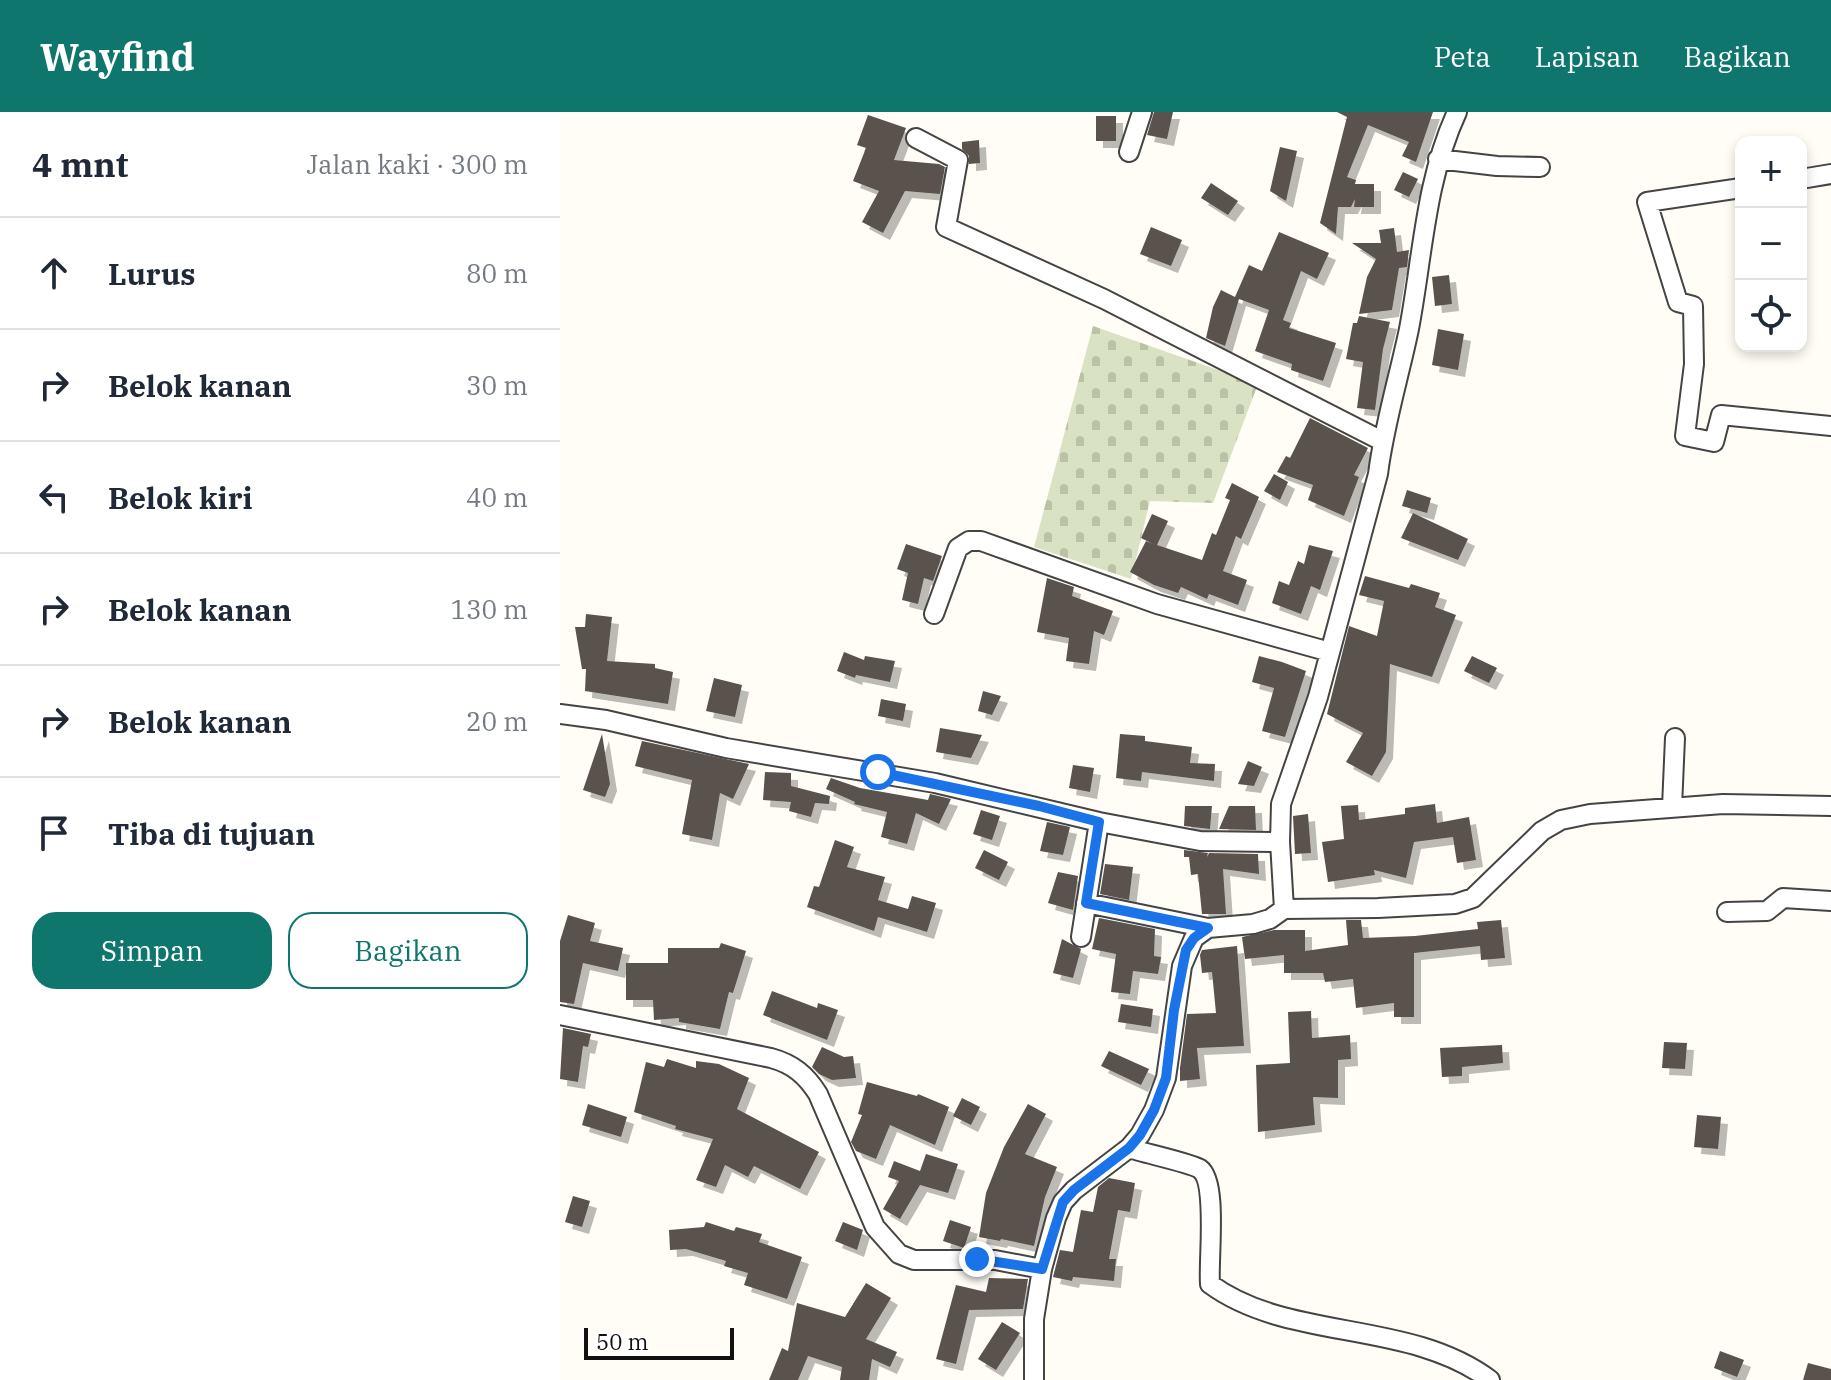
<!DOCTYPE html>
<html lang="id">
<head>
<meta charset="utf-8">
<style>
	:root { --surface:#fff; --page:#f6f6f7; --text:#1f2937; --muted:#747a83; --line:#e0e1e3; --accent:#0f766e }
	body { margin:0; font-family:"IBM Plex Serif",serif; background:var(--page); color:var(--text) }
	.controls { position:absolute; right:24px; top:24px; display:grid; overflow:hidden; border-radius:16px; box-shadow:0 4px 12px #0003 }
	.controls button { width:72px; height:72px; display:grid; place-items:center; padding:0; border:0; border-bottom:2px solid var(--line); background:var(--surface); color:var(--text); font:40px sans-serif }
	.scale { position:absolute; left:24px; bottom:20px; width:150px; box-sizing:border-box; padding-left:8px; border:4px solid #111; border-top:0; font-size:22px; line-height:28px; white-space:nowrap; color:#111; -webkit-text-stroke:6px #fff; paint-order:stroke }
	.stop { position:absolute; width:24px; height:24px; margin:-18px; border:6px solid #1a73e8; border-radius:50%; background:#fff }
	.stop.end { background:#1a73e8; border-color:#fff; box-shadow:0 2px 8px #0008 }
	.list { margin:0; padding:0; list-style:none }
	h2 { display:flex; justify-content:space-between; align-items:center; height:104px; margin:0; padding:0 32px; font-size:34px }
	h2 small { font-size:26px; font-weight:400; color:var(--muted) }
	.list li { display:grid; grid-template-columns:52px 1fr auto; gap:24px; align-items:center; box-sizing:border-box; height:112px; padding:0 32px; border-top:2px solid var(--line) }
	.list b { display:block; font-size:30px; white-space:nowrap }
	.list em { font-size:26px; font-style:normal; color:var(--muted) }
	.actions { display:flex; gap:16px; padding:24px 32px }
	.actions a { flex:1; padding:18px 0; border:2px solid var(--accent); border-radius:24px; text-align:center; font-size:28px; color:var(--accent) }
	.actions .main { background:var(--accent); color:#fff }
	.icon { flex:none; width:44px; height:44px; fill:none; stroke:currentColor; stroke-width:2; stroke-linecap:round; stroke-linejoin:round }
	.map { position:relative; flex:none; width:1271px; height:1268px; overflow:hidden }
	header { display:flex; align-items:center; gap:48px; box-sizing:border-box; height:112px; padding:0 40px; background:var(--accent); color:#fff }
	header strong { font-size:38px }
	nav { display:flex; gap:44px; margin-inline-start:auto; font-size:28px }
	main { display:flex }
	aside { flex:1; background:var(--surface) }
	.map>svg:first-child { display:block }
	.cemetery { fill:url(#cemetery-stones) }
	.building { fill:#5a524d; filter:url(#shadow) }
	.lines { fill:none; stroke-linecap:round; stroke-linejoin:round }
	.minor-casing { stroke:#444; stroke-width:22 }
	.minor { stroke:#fff; stroke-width:18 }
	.route { stroke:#1a73e8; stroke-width:10 }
</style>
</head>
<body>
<header>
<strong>Wayfind</strong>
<nav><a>Peta</a><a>Lapisan</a><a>Bagikan</a></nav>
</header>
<main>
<aside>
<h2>4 mnt<small>Jalan kaki · 300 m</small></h2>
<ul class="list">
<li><svg class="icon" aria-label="ahead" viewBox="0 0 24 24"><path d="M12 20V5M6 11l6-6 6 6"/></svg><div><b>Lurus</b></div><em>80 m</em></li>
<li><svg class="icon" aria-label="right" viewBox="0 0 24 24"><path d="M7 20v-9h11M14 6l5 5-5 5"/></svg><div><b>Belok kanan</b></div><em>30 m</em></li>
<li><svg class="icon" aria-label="left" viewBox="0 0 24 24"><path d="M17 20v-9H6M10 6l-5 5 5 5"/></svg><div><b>Belok kiri</b></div><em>40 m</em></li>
<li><svg class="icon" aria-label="right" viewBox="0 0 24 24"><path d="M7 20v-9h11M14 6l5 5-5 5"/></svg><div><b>Belok kanan</b></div><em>130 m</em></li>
<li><svg class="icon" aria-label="right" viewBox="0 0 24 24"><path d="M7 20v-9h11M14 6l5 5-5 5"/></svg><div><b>Belok kanan</b></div><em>20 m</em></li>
<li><svg class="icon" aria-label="arrive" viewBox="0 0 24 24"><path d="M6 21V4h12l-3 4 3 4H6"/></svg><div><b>Tiba di tujuan</b></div></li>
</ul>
<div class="actions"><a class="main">Simpan</a><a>Bagikan</a></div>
</aside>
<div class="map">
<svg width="1271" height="1268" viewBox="0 0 1271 1268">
	<defs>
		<pattern id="cemetery-stones" width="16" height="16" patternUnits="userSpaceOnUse" patternTransform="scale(2)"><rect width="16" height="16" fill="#d9e3c4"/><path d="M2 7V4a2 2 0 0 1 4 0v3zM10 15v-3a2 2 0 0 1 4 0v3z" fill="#b9c2a7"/></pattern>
		<filter id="shadow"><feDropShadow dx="7" dy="7" stdDeviation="0" flood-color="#0004"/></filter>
	</defs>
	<rect width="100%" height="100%" fill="#fffdf5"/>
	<path class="cemetery" d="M533,214L698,272L653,391L590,389L571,467L474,435Z"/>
	<path class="building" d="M594,0H613L607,27L587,23Z
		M777,0H873L856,50L842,44L849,30L808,13L787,65L796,68L795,72H814V95H794L795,87L791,95H778L776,122L760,111L787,5Z
		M308,3L346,16L334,48L379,52L385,55L380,82L345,79L323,121L302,110L319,79L293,69L306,36L297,33Z
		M536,4H556V29H536Z
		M419,28L420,51L409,52V44L402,37V30Z
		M720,35L737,39L726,89L710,79Z
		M843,60L858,67L849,85L834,78Z
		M651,71L678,89L668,103L641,86Z
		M591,115L622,128L611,154L580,142Z
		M834,116L837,140L849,138L847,155L839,156L832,198L799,202L807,165L816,147L792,131H821L819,118Z
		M719,120L769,141L757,167L741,159L723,208L731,211L729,216L776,231L763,269L731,258L732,252L695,239L709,198L679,187L665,234L646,226L653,195L661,178L675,185L689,153L702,159Z
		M889,163L892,192L875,194L872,165Z
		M799,204L830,210L823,237L815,298L797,296L803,250L786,247L793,211H797Z
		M878,217L904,222L898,258L872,253Z
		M750,306L808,336L794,363L799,365L784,404L748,388L753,373L717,360L726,344L730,346Z
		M714,362L728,370L720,388L704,379Z
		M672,371L699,385L681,427L676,424L663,459L687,468L678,493L649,482L647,487L621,475L618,481L594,473L570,460L586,429L593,432L581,426L592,402L608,409L597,433L642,448L652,421L656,423L670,388L665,386Z
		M847,378L871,386L867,401L842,394Z
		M853,401L908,427L898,448L841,426Z
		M346,432L382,444L373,469L364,466L358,492L342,488L348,461L337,457Z
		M749,433L773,439L760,478L751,474L741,502L712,491L719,469L729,473L738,449L744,452Z
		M805,464L849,476L851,472L880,481L875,495L896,503L872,565L830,552L826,640L812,664L786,650L803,621L767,602L789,514L817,524L824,489L799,483Z
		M487,466L514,475L512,484L553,499L544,523L534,519L529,552L506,549L509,526L477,520Z
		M26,502L52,505L47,549L95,552V556L113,560L108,592L25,579L26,557H22L15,515H25Z
		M284,540L304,548L305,544L335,549L330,570L296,563L295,566L277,559Z
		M699,544L722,550L746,559L725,625L702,619L714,576L692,570Z
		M912,544L937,556L929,571L904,559Z
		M154,566L182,573L175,605L146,599Z
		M423,579L441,584L432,603L418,599Z
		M321,587L346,592L343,609L318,604Z
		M380,616L422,623L411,646L376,640Z
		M42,622L50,672L45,685L23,678Z
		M560,622L585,624V629L632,635L630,651L655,652L654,669L582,660L581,669L556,666Z
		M82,629L189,652L173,687L160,681L152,728L122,722L132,668L75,654Z
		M688,649L702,655L694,674L678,672Z
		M513,653L534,656L530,680L509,676Z
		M205,660L231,661V674L270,684L269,692L255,691L251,705L229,699L231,690L203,688Z
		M271,666L300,676L368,688L370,682L391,687L379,712L356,701L347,732L321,725L327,700L294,692L295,690L266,677Z
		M875,692L877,711L909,705L916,748L897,751L893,725L854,730L846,766L814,758L815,763L768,770L762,730L784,727L781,694L798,693L799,708L845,702V696Z
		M625,694H652L650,717L624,714Z
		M669,694H695L696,718L659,717Z
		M421,698L440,704L432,728L413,722Z
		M748,702L751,741L735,742L733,704Z
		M487,710L510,715L503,743L480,739Z
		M275,728L294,735L287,755L325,765L318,788L348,797L352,784L376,791L367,820L318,805L314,819L247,795L254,774L259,775Z
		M424,738L448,750L439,768L415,756Z
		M624,738L648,741L647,745L649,741L698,742L699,762L663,757L666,802H642L638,762L631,763L629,745H624Z
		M545,752L573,755L569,788L540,782Z
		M498,760L518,764L513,798L488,791Z
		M8,803L35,811L30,829L63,836L58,859L23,851L14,892L0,890V829Z
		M539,806L595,817L594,844L601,845L598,862L573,859L570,882L551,880L556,842L532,837Z
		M786,808H801L803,826L855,824L918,817L917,810L941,808L945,846L921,848L920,834L854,841V905H834V891L796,896L793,867L765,870L763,861H724V843L685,847L682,825L714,818H745V839L788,833Z
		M502,827L521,837L513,866L493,861Z
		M161,831L186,839L173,881L169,880L160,917L119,910V906L94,908L93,888H66V851H108V836H159Z
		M677,834L684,934L637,936L640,967L620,969V956L627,902L656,901L652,860L642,861L640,843L642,838Z
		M212,879L257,896L258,891L278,898L267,928L203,903Z
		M561,892L593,897L591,915L558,910Z
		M751,899L752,926L790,923L791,947L778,948V986L753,985L755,1013L698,1020L696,953L730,951L728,900Z
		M3,916L31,922L28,935L23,934L18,970L0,967Z
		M1104,930L1127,931L1125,957L1102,956Z
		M942,933L943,951L902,955V964L882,965L880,936Z
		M262,935L284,945L293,944L296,966L272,968L259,962L252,955Z
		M549,939L589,957L581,973L541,954Z
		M107,947L136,956V949L159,952L189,966L177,997L259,1040L240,1077L194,1054L188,1065L165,1053L156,1075L136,1068L153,1027L115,1017L116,1014L74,1000L86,950L104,955Z
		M307,970L357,984L358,982L389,995L375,1033L330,1013L316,1047L296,1039L291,1030L302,1003L298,1002Z
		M402,986L420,995L411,1013L393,1004Z
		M28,992L67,1005L61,1025L22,1013Z
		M468,992L486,1002L465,1042L497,1055L485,1085L474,1134L441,1127L440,1129L419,1125L426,1081L444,1035Z
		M1137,1003L1161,1005L1158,1037L1134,1035Z
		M366,1042L398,1052L388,1081L360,1073L340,1107L323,1097L339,1069L328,1065L334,1049L360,1059Z
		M549,1066L575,1071L570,1100L558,1098L549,1147H556L554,1169L513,1165L512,1169L493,1165L500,1138L513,1140L521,1098L533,1100L538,1075Z
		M13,1084L30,1089L22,1115L5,1110Z
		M390,1108L411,1115L404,1136L383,1129Z
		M146,1110L174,1119L176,1115L202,1122L199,1130L242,1145L227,1187L184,1173L188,1161L164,1154L166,1149L126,1137L110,1138L109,1118L144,1115Z
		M283,1110L303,1118L297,1138L275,1129Z
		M429,1166L468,1167L463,1197L409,1198L396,1252L376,1247L396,1173L426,1180Z
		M306,1171L331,1186L306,1227L337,1240L330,1255L312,1247L309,1268H280L282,1255L248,1244L238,1268H209L222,1236L228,1239L237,1191L285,1205Z
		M442,1210L460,1221L436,1258L418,1247Z
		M1160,1239L1184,1248L1177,1265L1154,1256Z
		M1248,1251L1271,1257V1268H1243Z"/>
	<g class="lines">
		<defs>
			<path id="minor" d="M356,26L398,48L386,115L544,187L822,329
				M569,40L582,0
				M878,47L937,54L980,55
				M1241,67L1271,62
				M1181,76L1087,90L1118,190L1133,194L1134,252L1125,324L1154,330L1161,303L1271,314
				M374,502L398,436L409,429H421L597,492L770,540
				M0,602L46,608L166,636L375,671L539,710L640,729L720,730
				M1112,695L1115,626
				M526,791L648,816
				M724,797L720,730L721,692L758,585L818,362C824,313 839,265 849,217C863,143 865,69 897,0
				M1167,800L1207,799L1223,786L1271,789
				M521,825L539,710
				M0,903L211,946C233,952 246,963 258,982L315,1115L339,1142L354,1148H435L482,1157
				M569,1036C583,1041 631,1051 640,1057C658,1070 648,1148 650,1172C729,1230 849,1207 930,1268
				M474,1268V1207L482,1157L496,1106L503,1090L514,1078L569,1036L580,1023L594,998L606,966L622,854L634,826L648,816L693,812L710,807L724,797L818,796L895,792L913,786L982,719L1001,708L1030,702L1163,692L1271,694"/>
		</defs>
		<use href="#minor" class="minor-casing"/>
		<use href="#minor" class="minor"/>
	</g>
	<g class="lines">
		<path class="route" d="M318,660L479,694L539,710L526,791L648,816L634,826L626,838L614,898L606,966L594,998L580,1023L569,1036L514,1078L503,1090L482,1157L417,1147"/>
	</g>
</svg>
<div class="controls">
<button>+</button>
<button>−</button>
<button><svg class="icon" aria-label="locate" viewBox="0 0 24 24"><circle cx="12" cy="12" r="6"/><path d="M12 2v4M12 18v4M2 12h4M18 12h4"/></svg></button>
</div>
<div class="scale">50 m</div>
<div class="stop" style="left:318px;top:660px"></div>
<div class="stop end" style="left:417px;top:1147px"></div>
</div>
</main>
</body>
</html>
